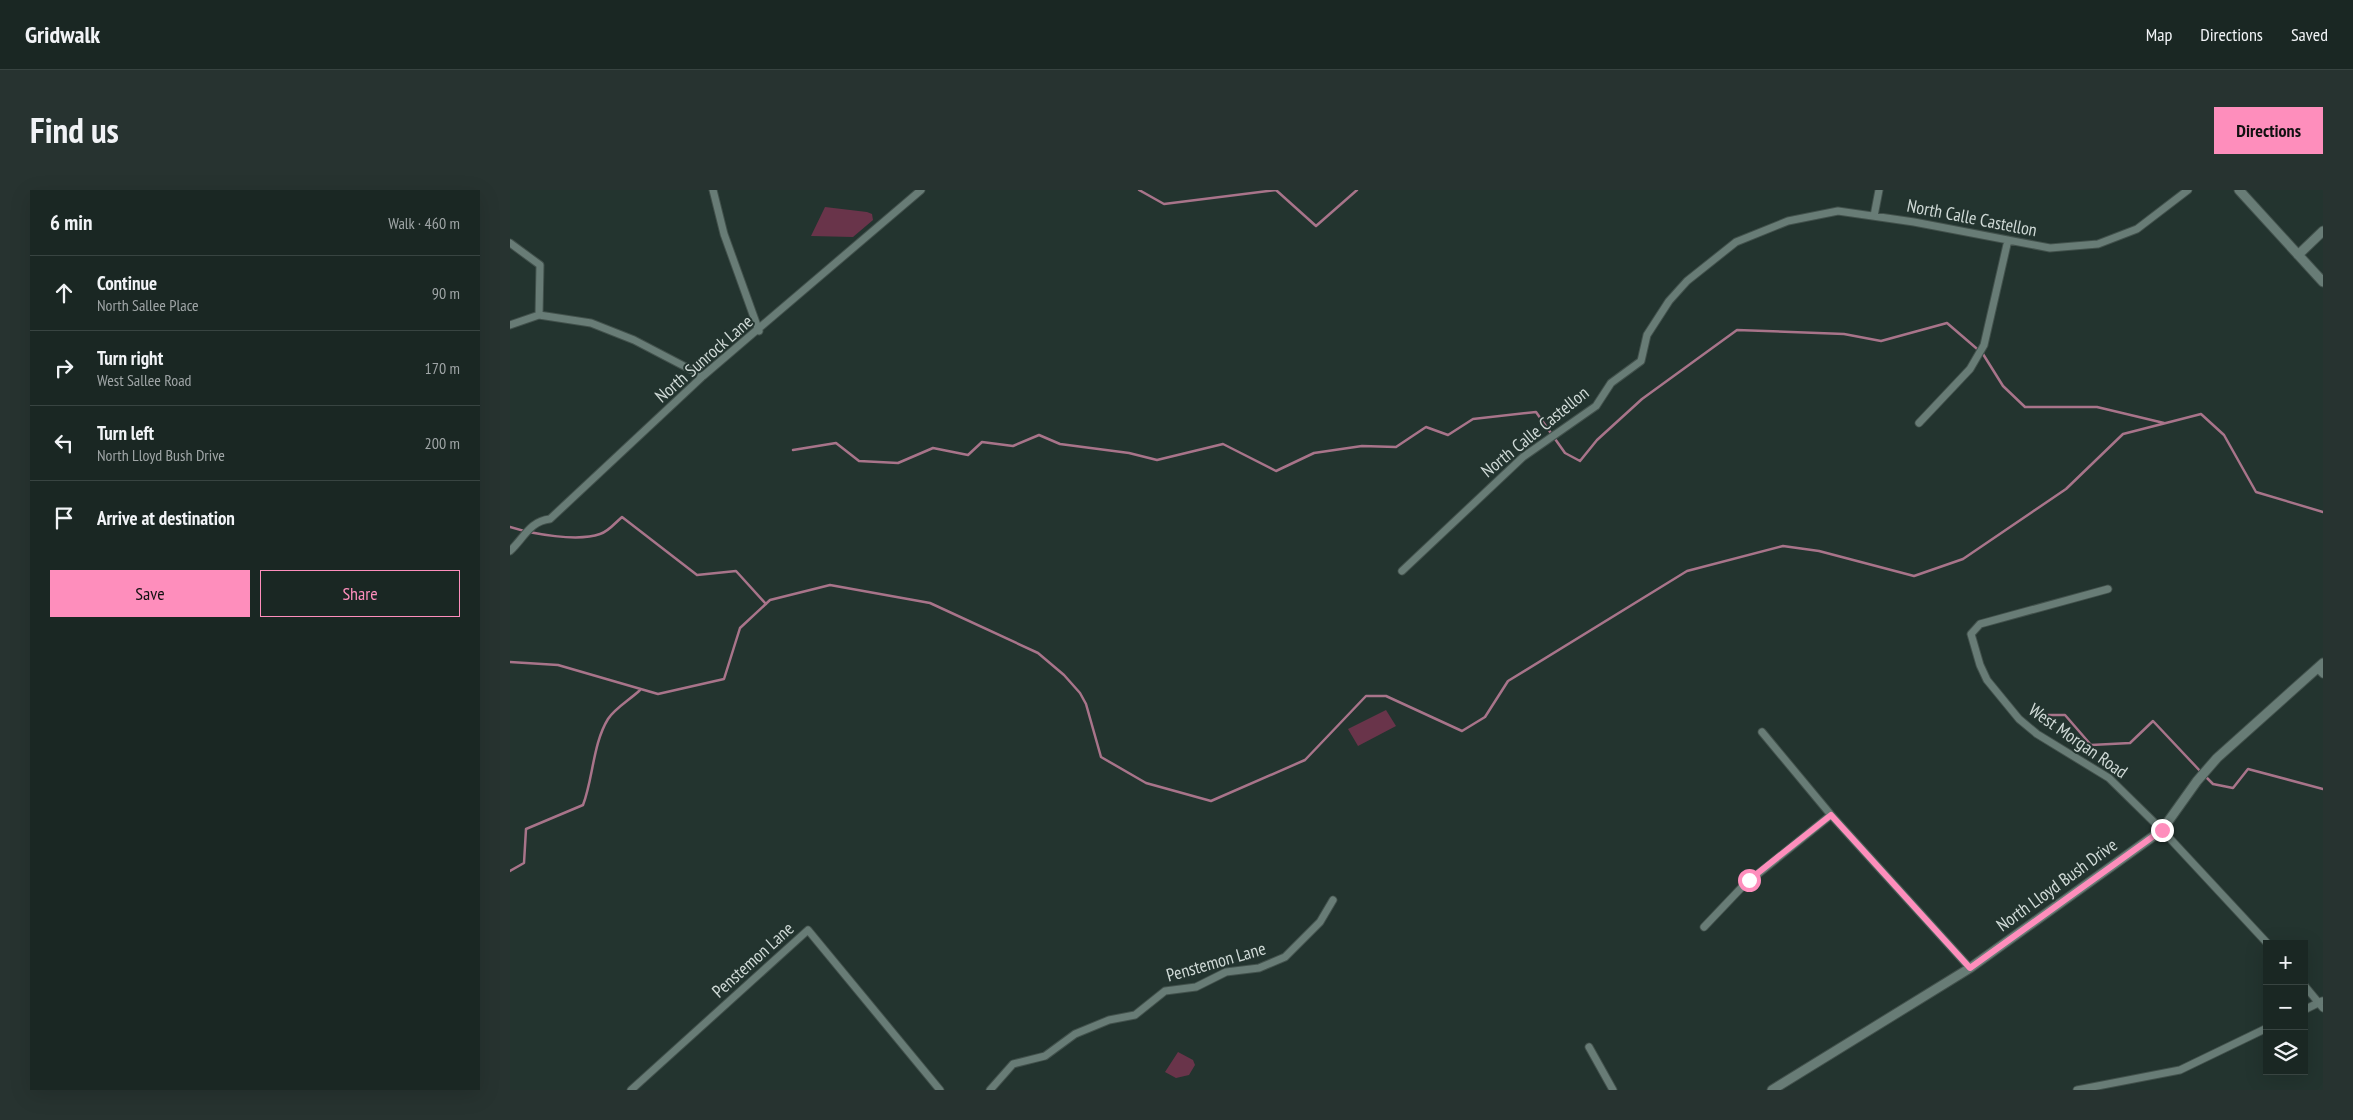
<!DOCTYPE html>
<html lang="en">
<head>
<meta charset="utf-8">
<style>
	:root { --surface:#1a2723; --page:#273330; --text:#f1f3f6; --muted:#9fa5a6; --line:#384441; --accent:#fe8ebc }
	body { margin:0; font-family:"PT Sans Narrow",sans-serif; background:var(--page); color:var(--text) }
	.controls { position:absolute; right:15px; bottom:15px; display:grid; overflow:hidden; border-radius:0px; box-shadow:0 5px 20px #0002 }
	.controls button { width:45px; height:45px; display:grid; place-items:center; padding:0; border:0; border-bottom:1px solid var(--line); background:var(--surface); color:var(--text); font:25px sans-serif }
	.stop { position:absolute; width:15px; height:15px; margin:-11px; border:4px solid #fe8ebc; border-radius:50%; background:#fff }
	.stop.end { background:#fe8ebc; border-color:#fff; box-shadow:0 1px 5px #0008 }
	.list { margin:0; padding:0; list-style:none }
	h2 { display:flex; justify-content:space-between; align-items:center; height:65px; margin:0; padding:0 20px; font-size:21px }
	h2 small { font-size:16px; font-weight:400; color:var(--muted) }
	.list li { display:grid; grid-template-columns:32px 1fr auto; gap:15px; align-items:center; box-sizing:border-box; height:75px; padding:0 20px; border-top:1px solid var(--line) }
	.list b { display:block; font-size:19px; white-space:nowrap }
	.list p { margin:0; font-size:16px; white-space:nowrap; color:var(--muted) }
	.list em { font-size:16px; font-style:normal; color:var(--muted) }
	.actions { display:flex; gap:10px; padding:15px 20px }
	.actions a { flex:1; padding:11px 0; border:1px solid var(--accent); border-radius:0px; text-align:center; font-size:18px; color:var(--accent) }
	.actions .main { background:var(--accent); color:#111 }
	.icon { flex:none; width:28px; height:28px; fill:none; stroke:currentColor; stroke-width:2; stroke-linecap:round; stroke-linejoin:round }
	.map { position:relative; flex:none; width:1813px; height:900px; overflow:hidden; border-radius:0px }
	header { display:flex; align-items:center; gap:30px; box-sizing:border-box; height:70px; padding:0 25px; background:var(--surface); border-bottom:1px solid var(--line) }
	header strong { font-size:24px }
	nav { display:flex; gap:28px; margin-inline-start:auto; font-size:18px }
	.intro { display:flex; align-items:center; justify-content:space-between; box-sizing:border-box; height:120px; padding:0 30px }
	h1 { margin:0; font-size:35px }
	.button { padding:12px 22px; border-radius:0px; background:var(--accent); color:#111; font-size:18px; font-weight:700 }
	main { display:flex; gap:30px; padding:0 30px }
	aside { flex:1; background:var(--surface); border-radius:0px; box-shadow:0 5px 20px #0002 }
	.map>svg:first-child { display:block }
	.green { fill:#69344a }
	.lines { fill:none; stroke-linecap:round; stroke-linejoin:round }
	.stream { stroke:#a8748a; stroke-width:2.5 }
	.street-casing { stroke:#42514c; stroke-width:9 }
	.secondary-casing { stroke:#42514c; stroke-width:11 }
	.street { stroke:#687c76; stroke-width:7 }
	.secondary { stroke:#687c76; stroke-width:9 }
	.route { stroke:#fe8ebc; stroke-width:6 }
	.labels { text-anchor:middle; stroke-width:4; stroke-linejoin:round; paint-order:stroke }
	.street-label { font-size:18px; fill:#cfd9d6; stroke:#23342f }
</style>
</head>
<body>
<header>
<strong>Gridwalk</strong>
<nav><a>Map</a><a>Directions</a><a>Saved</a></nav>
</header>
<div class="intro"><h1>Find us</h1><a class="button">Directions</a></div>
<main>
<aside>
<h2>6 min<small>Walk · 460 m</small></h2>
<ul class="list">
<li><svg class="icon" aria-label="ahead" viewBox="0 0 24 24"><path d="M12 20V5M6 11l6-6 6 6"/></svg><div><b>Continue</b><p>North Sallee Place</p></div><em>90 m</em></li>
<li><svg class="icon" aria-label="right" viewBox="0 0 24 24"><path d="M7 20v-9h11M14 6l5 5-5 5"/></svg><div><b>Turn right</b><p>West Sallee Road</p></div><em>170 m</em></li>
<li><svg class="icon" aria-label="left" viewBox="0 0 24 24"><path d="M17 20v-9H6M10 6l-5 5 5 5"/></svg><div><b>Turn left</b><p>North Lloyd Bush Drive</p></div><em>200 m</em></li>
<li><svg class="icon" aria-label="arrive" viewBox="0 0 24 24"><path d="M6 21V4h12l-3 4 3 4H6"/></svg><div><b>Arrive at destination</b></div></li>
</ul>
<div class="actions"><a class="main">Save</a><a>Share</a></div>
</aside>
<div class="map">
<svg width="1813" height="900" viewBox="0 0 1813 900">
	<rect width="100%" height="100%" fill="#23342f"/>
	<path class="green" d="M315,17L357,22L362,24L363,30L343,47L301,46Z
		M876,520L886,536L848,556L838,539Z
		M668,862L683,870L685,875L679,885L666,888L655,882Z"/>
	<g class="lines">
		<path class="stream" d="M629,0L654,14L766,0L806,36L847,0
			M283,260L326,253L349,271L388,273L423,258L458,265L472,252L503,256L529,245L550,254L619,263L647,270L713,254L766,281L804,263L852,256L886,257L916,237L938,245L963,229L1026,222L1055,263L1070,271L1087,250L1132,209L1227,140L1334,144L1371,151L1437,133L1473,164L1493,196L1515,217H1587L1654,233
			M0,337C22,344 68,352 90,344C98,342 106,332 112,327L187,385L226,381L256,414
			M0,472L48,475L148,504L214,489L230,438L260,410L320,395L420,413L528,463L554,485L570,503L576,514L591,567L636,593L701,611L795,570L856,506H876L952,541L975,527L998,491L1177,381L1273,356L1309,361L1404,386L1453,369L1556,299L1613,244L1691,224L1714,245L1746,302L1813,322
			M1531,525H1555L1581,555L1620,553L1643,531L1691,582
			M1695,586L1703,594L1723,598L1738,579L1813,599
			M0,681L14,673L16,639L73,615C83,589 83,553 98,529C105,518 121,509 130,500"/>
		<defs>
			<path id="street" d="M203,0L214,44L249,141
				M1364,26L1369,0
				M0,53L30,75L29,125L81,133L124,150L193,186
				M0,135L29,125
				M1409,233L1460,179L1474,155L1498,50
				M0,361C14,348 20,331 40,329L193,186L411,0
				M892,381L1013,267L1086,216L1101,193L1131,171L1137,145L1159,111L1177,91L1226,52L1278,31L1328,21L1404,32L1540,58L1588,54L1627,39L1678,0
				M1598,399L1470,434L1461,444L1470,475L1477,490L1509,529L1527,544L1599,588L1652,640L1758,754
				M1807,478L1813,484
				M1252,542L1321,625L1460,778
				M1194,737L1233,696L1321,625
				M1794,795L1813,818
				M1794,820L1812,811
				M1079,857L1103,900
				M121,900L298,740L430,900
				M480,900L503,874L535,866L565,844L599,830L625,825L655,801L686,797L716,782L749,778L775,767L810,732L823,710
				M1567,900L1670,880L1757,838"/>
			<path id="secondary" d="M1729,0L1813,92
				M1788,65L1813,41
				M1262,900L1460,778L1652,640L1687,591L1707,568L1813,473"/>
		</defs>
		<use href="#street" class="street-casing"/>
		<use href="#secondary" class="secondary-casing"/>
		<use href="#street" class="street"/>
		<use href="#secondary" class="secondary"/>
	</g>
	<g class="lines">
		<path class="route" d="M1239,690L1321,625L1460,778L1652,640"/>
	</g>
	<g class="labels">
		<g class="street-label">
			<text transform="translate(1462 28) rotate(11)" y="6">North Calle Castellon</text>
			<text transform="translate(194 169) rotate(-41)" y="6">North Sunrock Lane</text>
			<text transform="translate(1025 242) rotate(-39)" y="6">North Calle Castellon</text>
			<text transform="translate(1568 551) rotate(35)" y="6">West Morgan Road</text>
			<text transform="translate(1547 695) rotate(-36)" y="6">North Lloyd Bush Drive</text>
			<text transform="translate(243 770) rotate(-42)" y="6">Penstemon Lane</text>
			<text transform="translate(706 772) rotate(-16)" y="6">Penstemon Lane</text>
		</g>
	</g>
</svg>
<div class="controls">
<button>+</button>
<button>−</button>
<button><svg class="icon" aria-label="layers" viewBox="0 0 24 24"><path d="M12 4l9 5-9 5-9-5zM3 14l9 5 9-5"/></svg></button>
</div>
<div class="stop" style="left:1239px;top:690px"></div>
<div class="stop end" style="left:1652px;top:640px"></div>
</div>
</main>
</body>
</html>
